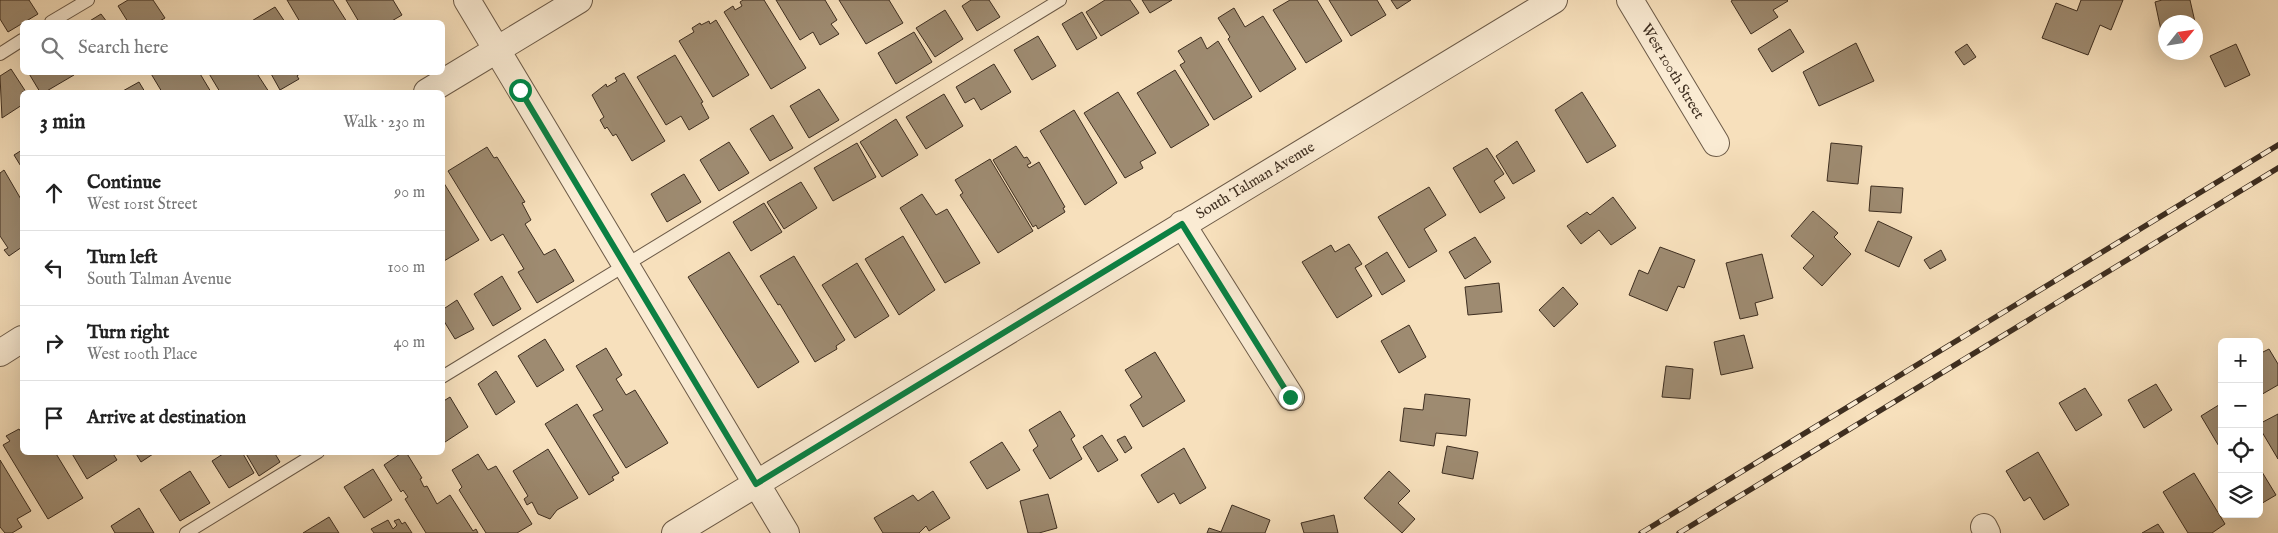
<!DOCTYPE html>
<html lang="en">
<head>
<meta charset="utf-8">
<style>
	:root { --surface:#fff; --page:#f2f2f2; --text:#222; --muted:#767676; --line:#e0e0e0 }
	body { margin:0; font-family:"IM FELL English",serif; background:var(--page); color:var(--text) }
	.controls { position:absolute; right:15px; bottom:15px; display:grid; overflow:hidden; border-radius:8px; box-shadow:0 5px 20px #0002 }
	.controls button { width:45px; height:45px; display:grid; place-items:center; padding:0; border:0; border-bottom:1px solid var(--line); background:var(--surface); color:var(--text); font:25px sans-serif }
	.compass { position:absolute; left:2158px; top:15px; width:45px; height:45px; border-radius:50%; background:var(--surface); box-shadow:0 5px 20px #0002; rotate:60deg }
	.stop { position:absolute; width:15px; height:15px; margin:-11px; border:4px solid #0b8043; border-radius:50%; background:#fff }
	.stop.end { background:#0b8043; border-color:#fff; box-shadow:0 1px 5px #0008 }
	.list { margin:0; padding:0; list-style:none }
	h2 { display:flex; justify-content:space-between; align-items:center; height:65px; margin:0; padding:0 20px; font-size:21px }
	h2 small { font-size:16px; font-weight:400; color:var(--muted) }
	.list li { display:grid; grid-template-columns:32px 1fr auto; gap:15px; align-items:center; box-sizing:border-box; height:75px; padding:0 20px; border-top:1px solid var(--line) }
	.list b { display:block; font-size:19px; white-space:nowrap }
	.list p { margin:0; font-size:16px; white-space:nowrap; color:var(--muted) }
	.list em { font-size:16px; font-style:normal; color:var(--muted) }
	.icon { flex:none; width:28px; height:28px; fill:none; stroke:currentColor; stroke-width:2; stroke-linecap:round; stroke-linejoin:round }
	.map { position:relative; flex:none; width:2278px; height:533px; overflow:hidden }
	.search { position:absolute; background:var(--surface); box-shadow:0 5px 20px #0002; left:20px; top:20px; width:425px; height:55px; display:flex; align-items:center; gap:12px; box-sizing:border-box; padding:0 18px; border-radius:8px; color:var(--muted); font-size:19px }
	.panel { position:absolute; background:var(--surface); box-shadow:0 5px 20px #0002; left:20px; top:90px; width:425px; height:365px; border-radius:8px }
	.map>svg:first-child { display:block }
	.building { fill:#9e8b71; stroke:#3e2e20 }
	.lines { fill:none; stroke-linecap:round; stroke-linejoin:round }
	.service-casing { stroke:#6c5a47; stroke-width:14 }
	.minor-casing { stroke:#6c5a47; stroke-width:28 }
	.service { stroke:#faebd3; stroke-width:12 }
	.minor { stroke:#faebd3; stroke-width:26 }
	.rail-casing { stroke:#3e2e20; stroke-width:5.5 }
	.rail { stroke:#faebd3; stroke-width:4; stroke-dasharray:11; stroke-linecap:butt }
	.route { stroke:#0b8043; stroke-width:6 }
	.labels { text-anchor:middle; stroke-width:4; stroke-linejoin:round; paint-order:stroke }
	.street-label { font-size:15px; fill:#3e2e20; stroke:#faebd3 }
</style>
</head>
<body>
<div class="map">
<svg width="2278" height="533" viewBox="0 0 2278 533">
	<rect width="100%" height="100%" fill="#f7e0bc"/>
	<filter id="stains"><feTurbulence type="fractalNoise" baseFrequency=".004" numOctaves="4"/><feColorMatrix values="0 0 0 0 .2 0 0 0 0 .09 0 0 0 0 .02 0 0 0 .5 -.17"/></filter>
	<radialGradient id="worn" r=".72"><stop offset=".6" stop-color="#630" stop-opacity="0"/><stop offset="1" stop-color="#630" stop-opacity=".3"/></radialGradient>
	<path class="building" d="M0,0H29L38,14L8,32L0,19Z
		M128,0H153L165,18L158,22H128L118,6Z
		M287,0H333L347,22H300Z
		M346,0H393L402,15L390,22H359Z
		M743,0H764L806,68L771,89L724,12L733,6L735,10L742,6L740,2Z
		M776,0H825L837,20L831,24L839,34L820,45L813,32L800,40Z
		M839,0H889L903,23L866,44Z
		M971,0H989L1000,17L977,31L962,6Z
		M1105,0H1130L1139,13L1101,36L1086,12Z
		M1142,0H1172L1150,13Z
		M1290,0H1317L1342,41L1306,63L1273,10Z
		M1329,0H1377L1386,15L1351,36Z
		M1391,0H1411L1397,9Z
		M1733,0H1787L1788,1L1773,10L1778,17L1751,34L1731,1Z
		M2081,0H2123L2111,30L2100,25L2088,55L2042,38L2056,3L2077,11Z
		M2162,0H2190L2195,22H2166V34L2162,35L2155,2Z
		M275,7L285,22H250Z
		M1234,8L1245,27L1263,16L1296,69L1260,92L1228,39L1230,37L1218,18Z
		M945,10L963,39L935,57L916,28Z
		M1082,12L1097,38L1077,50L1062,24Z
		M101,14L107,22H88Z
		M716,20L749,75L713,97L679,41L694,32L692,28L700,23L701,25L709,21L710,24Z
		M1790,29L1804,52L1772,72L1758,49Z
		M914,32L932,62L896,84L878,53Z
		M1038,36L1056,66L1032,80L1014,50Z
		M1201,37L1207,49L1218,41L1252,97L1214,120L1180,65L1185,62L1178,51Z
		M1856,43L1874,81L1819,106L1803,72Z
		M1967,44L1976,57L1964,65L1955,52Z
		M2236,44L2250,75L2225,87L2210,56Z
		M675,55L703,102L701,103L709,118L689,130L681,116L666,125L637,77Z
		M994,64L1011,92L981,110L974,98L965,103L956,87Z
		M11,69L26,92H22V105L2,118L0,76Z
		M1175,70L1209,125L1171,148L1137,93Z
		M28,72H72L74,75L45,92H40Z
		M150,72H199L211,92H162Z
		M208,72H256L269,92H220Z
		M270,72H302L297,76L299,79L280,90Z
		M624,73L665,141L632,161L616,134L613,136L607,127L605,129L600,120L604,117L592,95L606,84L607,87L617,81L615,78Z
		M139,82L145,92H121Z
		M819,89L839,120L809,138L790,106Z
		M1118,92L1156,153L1140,162L1143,168L1125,178L1084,113Z
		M1582,92L1616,146L1587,163L1555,110Z
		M944,94L963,126L926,149L906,117Z
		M1074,110L1117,183L1085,205L1040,131Z
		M773,115L793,148L770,161L750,129Z
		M896,119L918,155L882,177L860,142Z
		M1517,141L1535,171L1513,184L1496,156Z
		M729,142L749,173L719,191L700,160Z
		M857,143L876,177L833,201L814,168Z
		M1831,143L1862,146L1858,184L1827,181Z
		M1016,146L1024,158L1027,157L1031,163L1027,165L1029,168L1039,162L1065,207L1063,208L1065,212L1038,229L1036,225L1033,227L993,160Z
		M487,147L494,158L497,157L525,202L522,203L531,220L525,224L544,255L555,249L574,281L537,303L518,272L524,269L503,234L491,241L448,171Z
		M1487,148L1504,174L1494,181L1505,198L1480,213L1453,168Z
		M22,150V168L14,155Z
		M990,159L1033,231L998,253L960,195L963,193L955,180Z
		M4,170L22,201V247L9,256L4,250L8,248L0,236V173Z
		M684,174L701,202L667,222L651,194Z
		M442,180L479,240L444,261L442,258Z
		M801,182L817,208L784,229L767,202Z
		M1871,186L1903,188L1901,213L1869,211Z
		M1429,187L1446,215L1424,229L1437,251L1409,268L1378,217Z
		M922,194L936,215L947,209L980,263L945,283L900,208Z
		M1613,197L1636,228L1611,245L1599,230L1581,244L1567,226L1587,212L1590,215Z
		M764,203L782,232L751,251L733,222Z
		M1813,211L1838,233L1834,237L1851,254L1822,286L1803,268L1814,256L1791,236Z
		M1878,221L1912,237L1899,267L1865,251Z
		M903,236L935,290L899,315L865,259Z
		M1475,237L1491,262L1465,279L1449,252Z
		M1349,244L1362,264L1355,268L1372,296L1337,318L1302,262L1331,245L1335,252Z
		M1660,247L1695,260L1684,288L1678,286L1667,311L1629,295L1639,270L1648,274Z
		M1941,250L1946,260L1930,269L1924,260Z
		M729,252L799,362L758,388L688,277Z
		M1387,252L1405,281L1382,295L1365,266Z
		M1762,254L1773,298L1755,303L1758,315L1740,319L1726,263Z
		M794,256L845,340L836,346L837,349L815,362L780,304L778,305L760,276Z
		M857,263L889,316L855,338L822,285Z
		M502,276L521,309L493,326L474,294Z
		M1499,283L1502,312L1468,315L1465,287Z
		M1563,287L1578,304L1554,327L1539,310Z
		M457,300L474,329L455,339L442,318V310Z
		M1409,325L1426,357L1399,373L1381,341Z
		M1744,335L1753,368L1721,375L1714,342Z
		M545,339L564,370L537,387L518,356Z
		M606,348L622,375L616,379L626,395L635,390L668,443L626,468L593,415L603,410L576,366Z
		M2269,349L2278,364V385L2259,396V354Z
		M1155,352L1185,401L1143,427L1130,405L1142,397L1125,370Z
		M1666,366L1693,369L1690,399L1662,397Z
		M496,371L515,402L496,415L478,384Z
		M2156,384L2172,410L2144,428L2128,400Z
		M2085,388L2102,415L2076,431L2059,403Z
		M1425,394L1470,399L1466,436L1436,433L1434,446L1400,441L1404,408L1423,410Z
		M450,397L468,427L442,444V402Z
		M2222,403V447L2220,448L2201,416Z
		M577,404L619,473L612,477L614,480L589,495L545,424Z
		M1060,411L1075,436L1071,439L1082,459L1050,479L1033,450L1038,446L1029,430Z
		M2278,414V459L2259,427V424Z
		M19,429L22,433V452H55L83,498L48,519L3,445L10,441L6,436Z
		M1102,435L1118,460L1098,472L1083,447Z
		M1125,436L1132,448L1125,453L1117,440Z
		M1002,442L1020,470L987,489L970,462Z
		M1447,446L1478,452L1473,479L1442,473Z
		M1184,448L1206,488L1180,504L1174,493L1158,503L1141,475Z
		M548,449L578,498L557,510L550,519L538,514L532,502L527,505L524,499L528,496L513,471Z
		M71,452H112L117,460L87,479Z
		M135,452H156L141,462Z
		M226,452H242L254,473L229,488L212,461Z
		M245,452H274L280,462L259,476Z
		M403,452H406L422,478L420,479L424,487L427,486L437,504L450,495L473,531L476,529L478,533H426L405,499L408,497L403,490L401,492L384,465Z
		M2038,452L2069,505L2044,520L2030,497L2024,501L2006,471Z
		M478,454L488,470L496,466L532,524L517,533H486L459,490L462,487L452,470Z
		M0,460L31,511L17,519L22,527L12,533H5L0,527Z
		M2259,467L2276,495L2259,505Z
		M373,469L392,500L364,518L344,487Z
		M190,471L210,503L180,521L160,490Z
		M1389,471L1410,491L1398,503L1415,519L1402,533L1364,498Z
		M2194,473L2225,524L2212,533H2188L2163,492Z
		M933,491L950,518L929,531L926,526L919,533H883L874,518L913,495L918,501Z
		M1048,494L1057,528L1039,533H1028L1020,501Z
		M1232,505L1270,520L1265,533H1207L1209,528L1221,532Z
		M139,508L154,533H115L111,526Z
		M1334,515L1338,533H1304L1301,523Z
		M329,517L339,533H303Z
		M399,519L402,524L405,522L412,533H374L371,529L388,520L393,529L397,525L394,521Z
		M2158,524L2164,533H2142Z"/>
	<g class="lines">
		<defs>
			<path id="service" d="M51,22L88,0
				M0,54L22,40
				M442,377L1060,0
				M186,533L318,452"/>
			<path id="minor" d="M467,0L786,533
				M1630,0L1716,143
				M427,92L579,0
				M1182,224L1291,397
				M0,353L22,339
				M1984,527L1987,533
				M675,533L1554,0"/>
		</defs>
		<use href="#service" class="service-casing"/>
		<use href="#minor" class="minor-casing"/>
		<use href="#service" class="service"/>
		<use href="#minor" class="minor"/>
		<defs>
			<path id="rail" d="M1641,533L2278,145
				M1679,533L2278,168"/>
		</defs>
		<use href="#rail" class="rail-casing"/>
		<use href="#rail" class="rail"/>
	</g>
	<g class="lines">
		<path class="route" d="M520,90L756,484L1182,224L1290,397"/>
	</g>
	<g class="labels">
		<g class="street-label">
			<text transform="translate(1673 71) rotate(59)" y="5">West 100th Street</text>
			<text transform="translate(1255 180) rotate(-31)" y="5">South Talman Avenue</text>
		</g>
	</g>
	<rect width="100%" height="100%" filter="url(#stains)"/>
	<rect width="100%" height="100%" fill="url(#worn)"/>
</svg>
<div class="controls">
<button>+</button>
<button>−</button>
<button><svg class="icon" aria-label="locate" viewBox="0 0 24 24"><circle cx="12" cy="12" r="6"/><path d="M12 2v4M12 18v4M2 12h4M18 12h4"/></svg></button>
<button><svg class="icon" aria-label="layers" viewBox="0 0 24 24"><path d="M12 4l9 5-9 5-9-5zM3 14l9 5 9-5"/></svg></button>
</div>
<svg class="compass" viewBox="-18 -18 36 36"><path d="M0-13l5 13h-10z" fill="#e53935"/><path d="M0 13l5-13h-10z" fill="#767676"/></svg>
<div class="stop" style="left:520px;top:90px"></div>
<div class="stop end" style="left:1290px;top:397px"></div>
<div class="search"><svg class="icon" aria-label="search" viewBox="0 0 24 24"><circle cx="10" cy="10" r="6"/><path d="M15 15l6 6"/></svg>Search here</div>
<section class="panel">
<h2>3 min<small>Walk · 230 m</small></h2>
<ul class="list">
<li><svg class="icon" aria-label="ahead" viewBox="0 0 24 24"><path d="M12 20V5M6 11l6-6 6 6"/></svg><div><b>Continue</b><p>West 101st Street</p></div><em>90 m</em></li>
<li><svg class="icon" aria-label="left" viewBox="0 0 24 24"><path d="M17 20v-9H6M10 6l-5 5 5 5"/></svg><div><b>Turn left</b><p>South Talman Avenue</p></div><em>100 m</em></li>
<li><svg class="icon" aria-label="right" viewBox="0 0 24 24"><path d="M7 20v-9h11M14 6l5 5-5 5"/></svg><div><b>Turn right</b><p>West 100th Place</p></div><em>40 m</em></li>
<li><svg class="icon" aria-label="arrive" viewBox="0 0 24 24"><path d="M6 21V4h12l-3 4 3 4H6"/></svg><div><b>Arrive at destination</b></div></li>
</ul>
</section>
</div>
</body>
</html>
